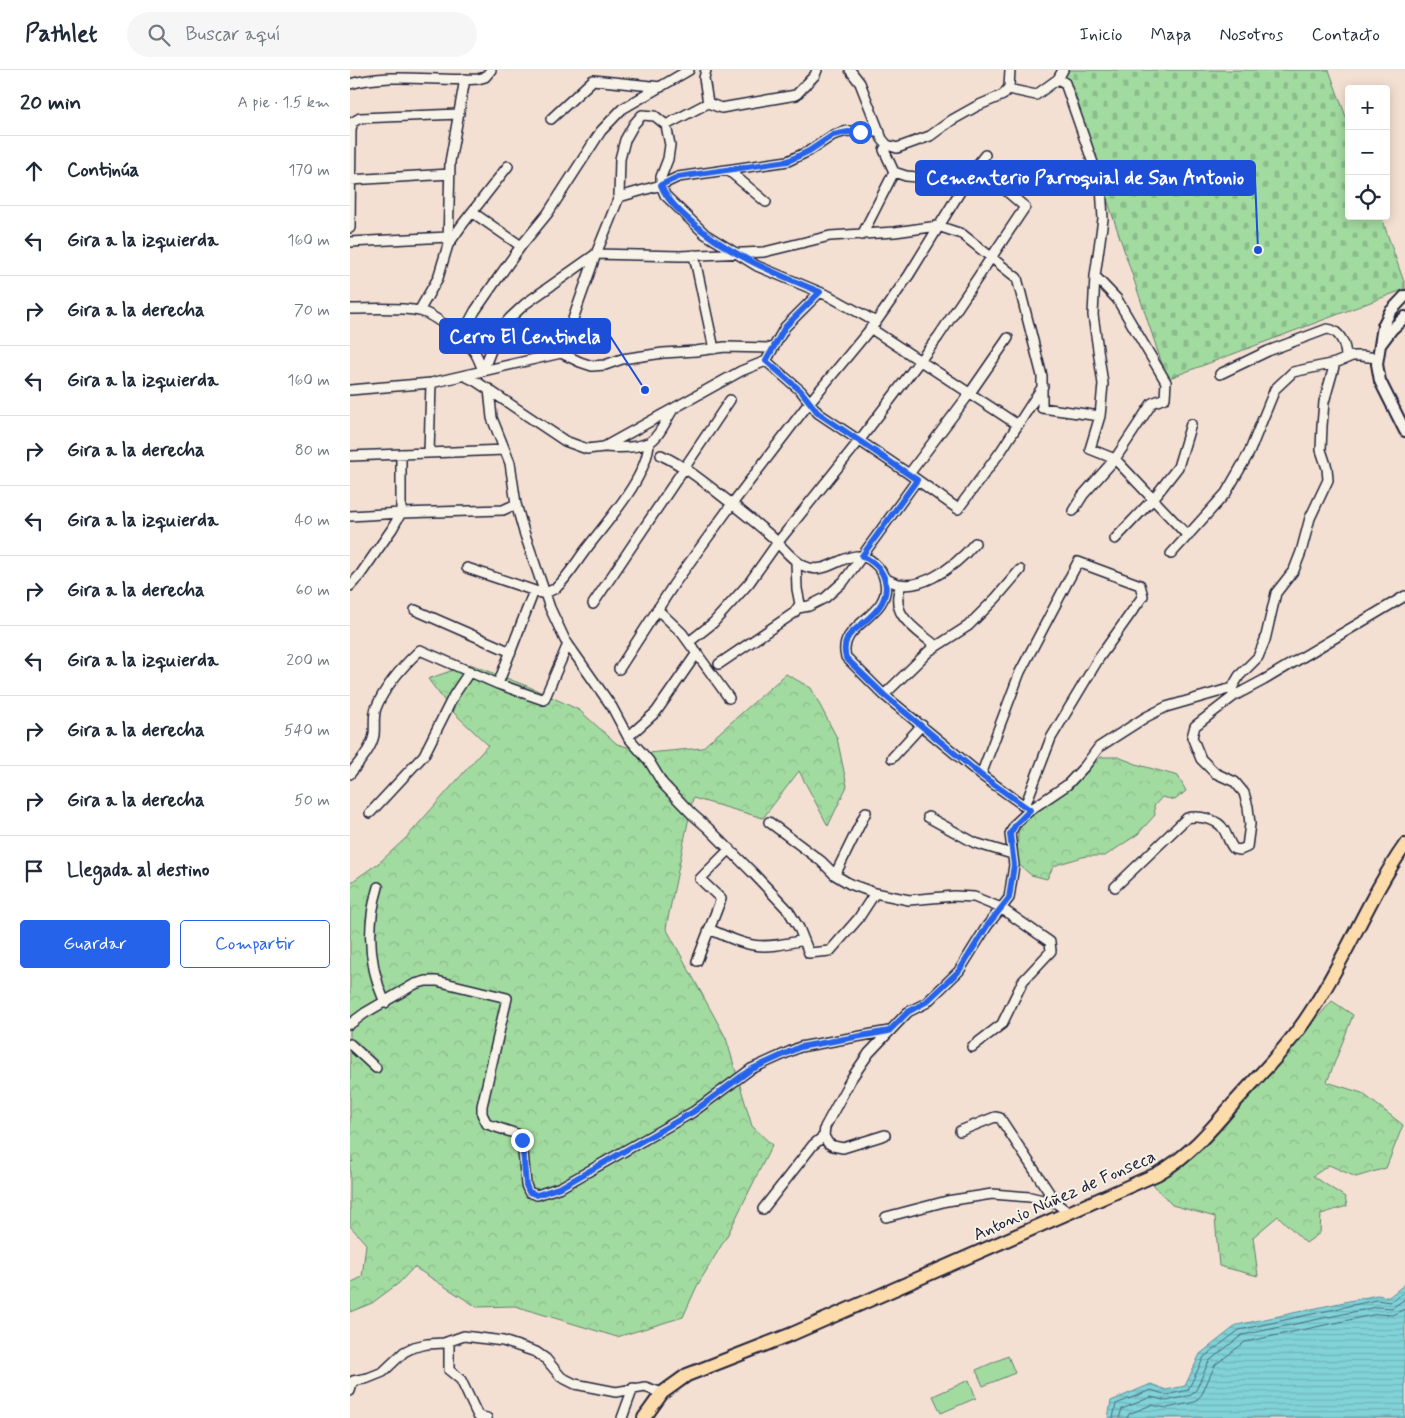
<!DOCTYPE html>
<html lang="es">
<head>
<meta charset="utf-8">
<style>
	:root { --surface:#fff; --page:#f6f6f7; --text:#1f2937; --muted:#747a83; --line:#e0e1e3; --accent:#2563eb }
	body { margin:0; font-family:Mynerve,sans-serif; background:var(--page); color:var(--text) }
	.controls { position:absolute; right:15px; top:15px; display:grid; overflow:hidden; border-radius:5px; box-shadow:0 2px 12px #0003 }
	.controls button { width:45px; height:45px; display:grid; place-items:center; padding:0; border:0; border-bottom:1px solid var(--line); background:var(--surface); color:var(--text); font:25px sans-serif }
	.stop { position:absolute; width:15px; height:15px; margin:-11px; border:4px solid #2563eb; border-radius:50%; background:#fff }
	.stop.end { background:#2563eb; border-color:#fff; box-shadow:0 1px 5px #0008 }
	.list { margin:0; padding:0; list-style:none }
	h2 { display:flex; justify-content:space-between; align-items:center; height:65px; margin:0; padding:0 20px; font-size:21px }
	h2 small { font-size:16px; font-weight:400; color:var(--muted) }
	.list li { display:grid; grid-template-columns:32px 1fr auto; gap:15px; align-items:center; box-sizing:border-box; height:70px; padding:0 20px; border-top:1px solid var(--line) }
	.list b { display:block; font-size:19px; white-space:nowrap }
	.list em { font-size:16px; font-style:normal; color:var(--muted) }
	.actions { display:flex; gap:10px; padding:15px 20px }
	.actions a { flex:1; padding:11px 0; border:1px solid var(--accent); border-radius:5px; text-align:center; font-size:18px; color:var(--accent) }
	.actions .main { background:var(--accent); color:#fff }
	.icon { flex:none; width:28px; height:28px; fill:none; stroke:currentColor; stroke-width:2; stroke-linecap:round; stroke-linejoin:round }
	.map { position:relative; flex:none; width:1055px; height:1348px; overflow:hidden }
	header { display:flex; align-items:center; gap:30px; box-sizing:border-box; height:70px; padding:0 25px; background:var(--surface); border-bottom:1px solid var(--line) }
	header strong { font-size:24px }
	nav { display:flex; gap:28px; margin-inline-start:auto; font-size:18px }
	.search { width:350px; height:45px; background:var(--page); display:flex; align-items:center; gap:12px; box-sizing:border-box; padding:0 18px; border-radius:28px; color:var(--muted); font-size:19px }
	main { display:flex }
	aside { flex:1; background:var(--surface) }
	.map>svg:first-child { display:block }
	.forest { fill:url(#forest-crowns); stroke:#627e6e }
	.cemetery { fill:url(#cemetery-stones); stroke:#627e6e }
	.green { fill:#a2dba0; stroke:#627e6e }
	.water { fill:url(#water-rules); stroke:#5b8c99 }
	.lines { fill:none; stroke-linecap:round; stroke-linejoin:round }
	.shore { stroke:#48697a; stroke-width:1 }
	.minor-casing { stroke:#22223b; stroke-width:12 }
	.tertiary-casing { stroke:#22223b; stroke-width:14 }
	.primary-casing { stroke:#22223b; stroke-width:16 }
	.minor { stroke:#f7f3e8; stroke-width:9 }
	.tertiary { stroke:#f7f3e8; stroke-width:10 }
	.primary { stroke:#fddcac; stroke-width:12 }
	.route { stroke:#2563eb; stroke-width:6 }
	.labels { text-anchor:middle; stroke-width:4; stroke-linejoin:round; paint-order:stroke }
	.street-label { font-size:18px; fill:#22223b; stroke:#f7f3e8 }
	.leader { fill:none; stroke:#1d4ed8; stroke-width:2 }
	.callout-dot { fill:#1d4ed8; stroke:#f7f3e8; stroke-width:2 }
	.callout { fill:#1d4ed8; stroke:#1d4ed8; stroke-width:2 }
	.callout-label { font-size:19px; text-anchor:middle; font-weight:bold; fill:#fff }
</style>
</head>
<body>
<header>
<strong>Pathlet</strong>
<div class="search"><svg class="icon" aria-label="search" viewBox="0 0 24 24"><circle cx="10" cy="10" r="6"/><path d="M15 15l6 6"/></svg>Buscar aquí</div>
<nav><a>Inicio</a><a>Mapa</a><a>Nosotros</a><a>Contacto</a></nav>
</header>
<main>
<aside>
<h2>20 min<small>A pie · 1.5 km</small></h2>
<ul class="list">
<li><svg class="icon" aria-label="ahead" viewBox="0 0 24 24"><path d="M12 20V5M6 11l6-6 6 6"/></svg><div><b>Continúa</b></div><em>170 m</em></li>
<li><svg class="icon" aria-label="left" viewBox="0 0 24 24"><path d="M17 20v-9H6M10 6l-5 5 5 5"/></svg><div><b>Gira a la izquierda</b></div><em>160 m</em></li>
<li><svg class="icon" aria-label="right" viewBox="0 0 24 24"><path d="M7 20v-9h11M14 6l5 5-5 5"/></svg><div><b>Gira a la derecha</b></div><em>70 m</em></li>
<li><svg class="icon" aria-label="left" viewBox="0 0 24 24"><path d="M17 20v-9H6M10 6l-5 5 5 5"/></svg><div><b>Gira a la izquierda</b></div><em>160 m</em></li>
<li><svg class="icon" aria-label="right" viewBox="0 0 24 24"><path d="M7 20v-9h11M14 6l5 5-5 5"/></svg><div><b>Gira a la derecha</b></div><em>80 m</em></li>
<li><svg class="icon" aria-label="left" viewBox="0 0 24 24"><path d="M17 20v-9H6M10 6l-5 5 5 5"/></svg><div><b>Gira a la izquierda</b></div><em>40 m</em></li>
<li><svg class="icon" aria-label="right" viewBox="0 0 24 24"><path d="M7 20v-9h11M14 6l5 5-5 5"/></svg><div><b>Gira a la derecha</b></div><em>60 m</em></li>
<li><svg class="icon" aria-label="left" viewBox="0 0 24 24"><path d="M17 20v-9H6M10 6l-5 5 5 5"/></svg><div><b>Gira a la izquierda</b></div><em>200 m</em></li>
<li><svg class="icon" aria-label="right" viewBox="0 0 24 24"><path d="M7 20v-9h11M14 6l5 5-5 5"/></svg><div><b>Gira a la derecha</b></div><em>540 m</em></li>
<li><svg class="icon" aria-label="right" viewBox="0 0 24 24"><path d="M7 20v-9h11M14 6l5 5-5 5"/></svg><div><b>Gira a la derecha</b></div><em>50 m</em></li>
<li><svg class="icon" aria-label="arrive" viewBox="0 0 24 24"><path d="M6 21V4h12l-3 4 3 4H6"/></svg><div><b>Llegada al destino</b></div></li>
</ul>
<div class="actions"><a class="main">Guardar</a><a>Compartir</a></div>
</aside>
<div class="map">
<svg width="1055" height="1348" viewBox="0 0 1055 1348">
	<defs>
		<pattern id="forest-crowns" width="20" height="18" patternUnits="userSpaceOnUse" patternTransform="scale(1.25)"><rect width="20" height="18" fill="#a2dba0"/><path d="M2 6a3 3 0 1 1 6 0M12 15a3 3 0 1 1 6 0" fill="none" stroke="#8bbc8b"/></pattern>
		<pattern id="cemetery-stones" width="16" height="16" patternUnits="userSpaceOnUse" patternTransform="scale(1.25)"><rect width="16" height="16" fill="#a2dba0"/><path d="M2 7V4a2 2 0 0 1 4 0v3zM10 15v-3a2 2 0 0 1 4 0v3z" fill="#8bbc8b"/></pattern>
		<pattern id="water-rules" width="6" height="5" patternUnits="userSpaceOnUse" patternTransform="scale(1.25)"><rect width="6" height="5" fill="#81d3d8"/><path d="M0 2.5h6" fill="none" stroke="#6fb5ba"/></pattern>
	</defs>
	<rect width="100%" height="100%" fill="#f3e0d2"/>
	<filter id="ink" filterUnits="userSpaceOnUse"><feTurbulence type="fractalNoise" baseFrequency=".02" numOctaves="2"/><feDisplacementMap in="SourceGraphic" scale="10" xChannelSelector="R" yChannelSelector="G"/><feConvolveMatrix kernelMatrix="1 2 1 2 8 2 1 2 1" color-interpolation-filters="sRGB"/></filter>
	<g filter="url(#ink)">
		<path class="forest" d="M120,594L182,618L229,640L267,674L298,683L352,678L436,604L461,618L487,668L497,716L478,756L449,701L413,748L343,728L316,858L376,968L402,1056L422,1075L377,1166L347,1216L333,1247L267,1267L165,1236L127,1237L64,1197L49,1213L22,1233L0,1242V1213L12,1207L16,1174L0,1156V1091L3,1092L0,1085V813L30,792L56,768L138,675L103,642L78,609Z
			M751,687H768L789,695L828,706L836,721L825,730L812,727L804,736L805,745L788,764L755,786H736L709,794L703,797L697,809L681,805L667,793L668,762L675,751L726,713Z
			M982,931L1003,945L977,1012L1012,1023L1053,1055L1036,1098L1006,1107L979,1095L963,1106L995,1127L997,1136L971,1144L970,1163L956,1173L928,1146L903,1167L908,1206L869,1196L865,1147L822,1135L802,1113L855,1075Z"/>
		<path class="cemetery" d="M714,0H979L999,55V146H1031L1055,215V219L817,309Z"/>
		<path class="green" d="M658,1286L665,1303L633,1316L626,1300Z
			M619,1310L626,1328L591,1343L583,1326Z"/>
		<path class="water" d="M1055,1214V1348H758L761,1331L801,1314L816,1320L835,1316L850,1284L887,1255L1027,1225L1039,1227Z"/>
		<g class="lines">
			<path class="shore" d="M763,1348L766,1334L801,1320L817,1325L838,1320L854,1287L889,1260L1026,1230L1040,1232L1055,1222
				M769,1348L772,1339L801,1327L817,1331L841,1325L846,1320L859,1291L892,1265L1027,1237L1042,1238L1055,1229
				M777,1348L779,1344L801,1335L817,1338L845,1332L852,1324L865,1295L895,1272L1027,1244L1042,1245L1055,1239"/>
			<defs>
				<path id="minor" d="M356,0L354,8L358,33
					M500,0L510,13L532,69L537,75L547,78L580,66L602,50L627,36L653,25L659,17L660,0
					M708,9L715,13L751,116L753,149L745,206L743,245L753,314L750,346L740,379L765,389L838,466
					M0,14C42,2 85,12 128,9L135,7L141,0
					M658,19L686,25L708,9L713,0
					M201,49L243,10L311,17
					M316,55L358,33L371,38L446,25L465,5L467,0
					M537,75L534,80L544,102L556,106L588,109L613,119
					M378,100L416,132
					M0,110L100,104
					M269,127L311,115L328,107L438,91L459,81L483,65L497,61L530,62
					M122,142L171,176
					M0,158L1,59L3,52L10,48L109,44
					M512,165L544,102
					M0,172L98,167
					M98,175L112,155L158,96
					M344,185L364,279
					M0,239C23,239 47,237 70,241C83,244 115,269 123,280C128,286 130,293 133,301
					M69,241L88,208L98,175L100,92L115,9
					M520,258L668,355
					M111,267L125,241L143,215L171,176L198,143L251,61L272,39L339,0
					M211,283L246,184L330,186L414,182L480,166L545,162L588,156L612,164L667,208L692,306V338L750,346
					M416,291L451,321L468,343L559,404L608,439L651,381L693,316
					M133,301L145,270L153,256L160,248L175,234L246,184L269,127L270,89L275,70L284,54L292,45L305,46L316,55L320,75L318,89L311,107V115L315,125L355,164L407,196L479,226L526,252
					M870,304L918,281L977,259C990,260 996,275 996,288
					M115,306L127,312L215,371L237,379L254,377L391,301L416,291L435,257L470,222
					M139,319L142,348L160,393L166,434L174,462L200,538L215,570L262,637L278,667L299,691L313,714L342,744L358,758L402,802L438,840L449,858L459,883L480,881L508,849L525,823
					M0,320L81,313L211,283L230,292L242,296L255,295L272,289L313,283L346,281L375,277L422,278
					M255,377C268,378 286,378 298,373C309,368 316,350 322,341
					M79,383L81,313
					M311,385C332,395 349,408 368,423C386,437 404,451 421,466C432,476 441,490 454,496C480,509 500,471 524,493C530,498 534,505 535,512C542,547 486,554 496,587L534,625L631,705L680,740
					M0,386L155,380
					M559,404L620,323L658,268
					M723,441L733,425L765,389L802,333L815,328L816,312L767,229L745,206
					M0,446L51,443L153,440L166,434
					M765,469L803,429L828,397L841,354
					M821,484L876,423L899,383L925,319L943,302L985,293L1002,286H1011L1027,288
					M117,498L191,523H196L206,518C218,507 227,491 237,478C258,450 297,408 299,373
					M534,507C563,530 606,496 625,473
					M551,515C538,545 566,559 586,576
					M0,516L10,505L42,459L51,443V384
					M243,534L380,330
					M448,538L459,536L475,528L494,511L567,410
					M307,539L332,563L379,628
					M65,540L161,582
					M339,572L363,553L399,513L428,472L509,371L588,267L675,137L639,106L624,99
					M369,594L444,543L450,534L447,519L446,492
					M269,599L324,514L382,434L459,333L526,252L559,205L624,99L635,85
					M148,614L184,521
					M883,623L882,618L889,606L908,587L915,570L926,523L944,500L951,482L960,448L978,410L977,398L971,380L972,356L974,332L985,293
					M534,625L579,581L618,556L646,528L670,500
					M278,667L306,642L347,583
					M542,688L572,655
					M0,704C9,692 21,680 24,665C25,656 23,647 26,638C35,616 53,596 70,580L148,614L194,630L218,574
					M631,705L670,602L728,492L790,515L793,526L749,588L701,668L675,736
					M20,743L74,685L104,625L120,601
					M578,747L625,773L662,784
					M419,752L471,791L485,805L500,814L525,823L559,830L604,826L624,827L651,838L700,872L701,881L673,911L652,954L622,977
					M485,805L516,742
					M28,817C16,857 18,894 35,933
					M765,817L837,748C849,745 868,749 874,760C878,767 879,773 884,779L890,780L897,777L900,754L898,737L894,723L885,712L865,703L851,689L842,667L845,656L884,626L914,610L1055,526
					M359,859C402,878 408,880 454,870
					M347,891L371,829L350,809L380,779
					M0,954L15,943L65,914L76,911H87L157,928L132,1036V1044L137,1054L167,1064L172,1070L176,1115L179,1122L187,1125L211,1117L343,1042L401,999L450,977L539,961
					M0,974L26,998
					M610,1061L645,1047L650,1048L706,1133
					M535,1065L493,1078L483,1076L478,1073L474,1066L475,1057L501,1009L519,983L558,942L576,933L609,901L637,856L659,828L664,795L660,764L665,754L680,740L717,715L735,696L749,677L796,647L816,637L882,618
					M413,1139L463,1075L474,1066
					M536,1147L597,1131L642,1124L680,1127L706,1133L719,1143
					M99,1271V1300L111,1310L128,1346L137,1348
					M0,1321L3,1311L18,1308L33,1302L54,1282L64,1277L77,1274L94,1273L114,1266L153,1271L186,1282L196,1289L211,1307L225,1314L266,1322L295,1317L312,1323
					M272,1348L283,1318"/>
				<path id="tertiary" d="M1055,226L1040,242L1033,256L1027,294L1030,311L1055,361
					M1030,275L1042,259L1055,247"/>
				<path id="primary" d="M294,1348L312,1323L337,1305L442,1264L807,1104C839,1086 861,1060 884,1033C910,1004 939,976 960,943C996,889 1018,828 1055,775"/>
			</defs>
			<use href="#minor" class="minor-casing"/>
			<use href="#tertiary" class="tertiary-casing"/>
			<use href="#primary" class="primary-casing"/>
			<use href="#minor" class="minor"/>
			<use href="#tertiary" class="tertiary"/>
			<use href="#primary" class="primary"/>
		</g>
	</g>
	<g class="lines" filter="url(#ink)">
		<path class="route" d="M172,1070L176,1115L179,1122L187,1125L211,1117L343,1042L400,1000L450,977L539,961L558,942L576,932L609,901L637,856L659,828L664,795L660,764L666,754L680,740L632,706L534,625L496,588C494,581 494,575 497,569C499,564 503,561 507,558C522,546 540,532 535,511C532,498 523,491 512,486L567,410L468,343L451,321L416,291L435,257L470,222C422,202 375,183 337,148C326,138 316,128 311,115L328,107L438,91L459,81L483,65L498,62H510"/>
	</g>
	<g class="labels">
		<g class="street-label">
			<text transform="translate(714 1125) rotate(-24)" y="6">Antonio Núñez de Fonseca</text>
		</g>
	</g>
	<path class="leader" d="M908 180L905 108M295 320L260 266"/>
	<g class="callout-dot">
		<circle cx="908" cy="180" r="5"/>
		<circle cx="295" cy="320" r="5"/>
	</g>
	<g class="callout">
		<rect x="566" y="91" width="339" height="34" rx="5"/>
		<rect x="90" y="249" width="170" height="34" rx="5"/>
	</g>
	<g class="callout-label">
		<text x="735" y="114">Cementerio Parroquial de San Antonio</text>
		<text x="175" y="273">Cerro El Centinela</text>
	</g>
</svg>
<div class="controls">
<button>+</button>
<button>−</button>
<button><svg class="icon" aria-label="locate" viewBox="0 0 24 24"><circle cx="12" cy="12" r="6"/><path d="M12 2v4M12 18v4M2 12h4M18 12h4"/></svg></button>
</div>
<div class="stop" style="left:510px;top:62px"></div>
<div class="stop end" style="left:172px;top:1070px"></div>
</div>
</main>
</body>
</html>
